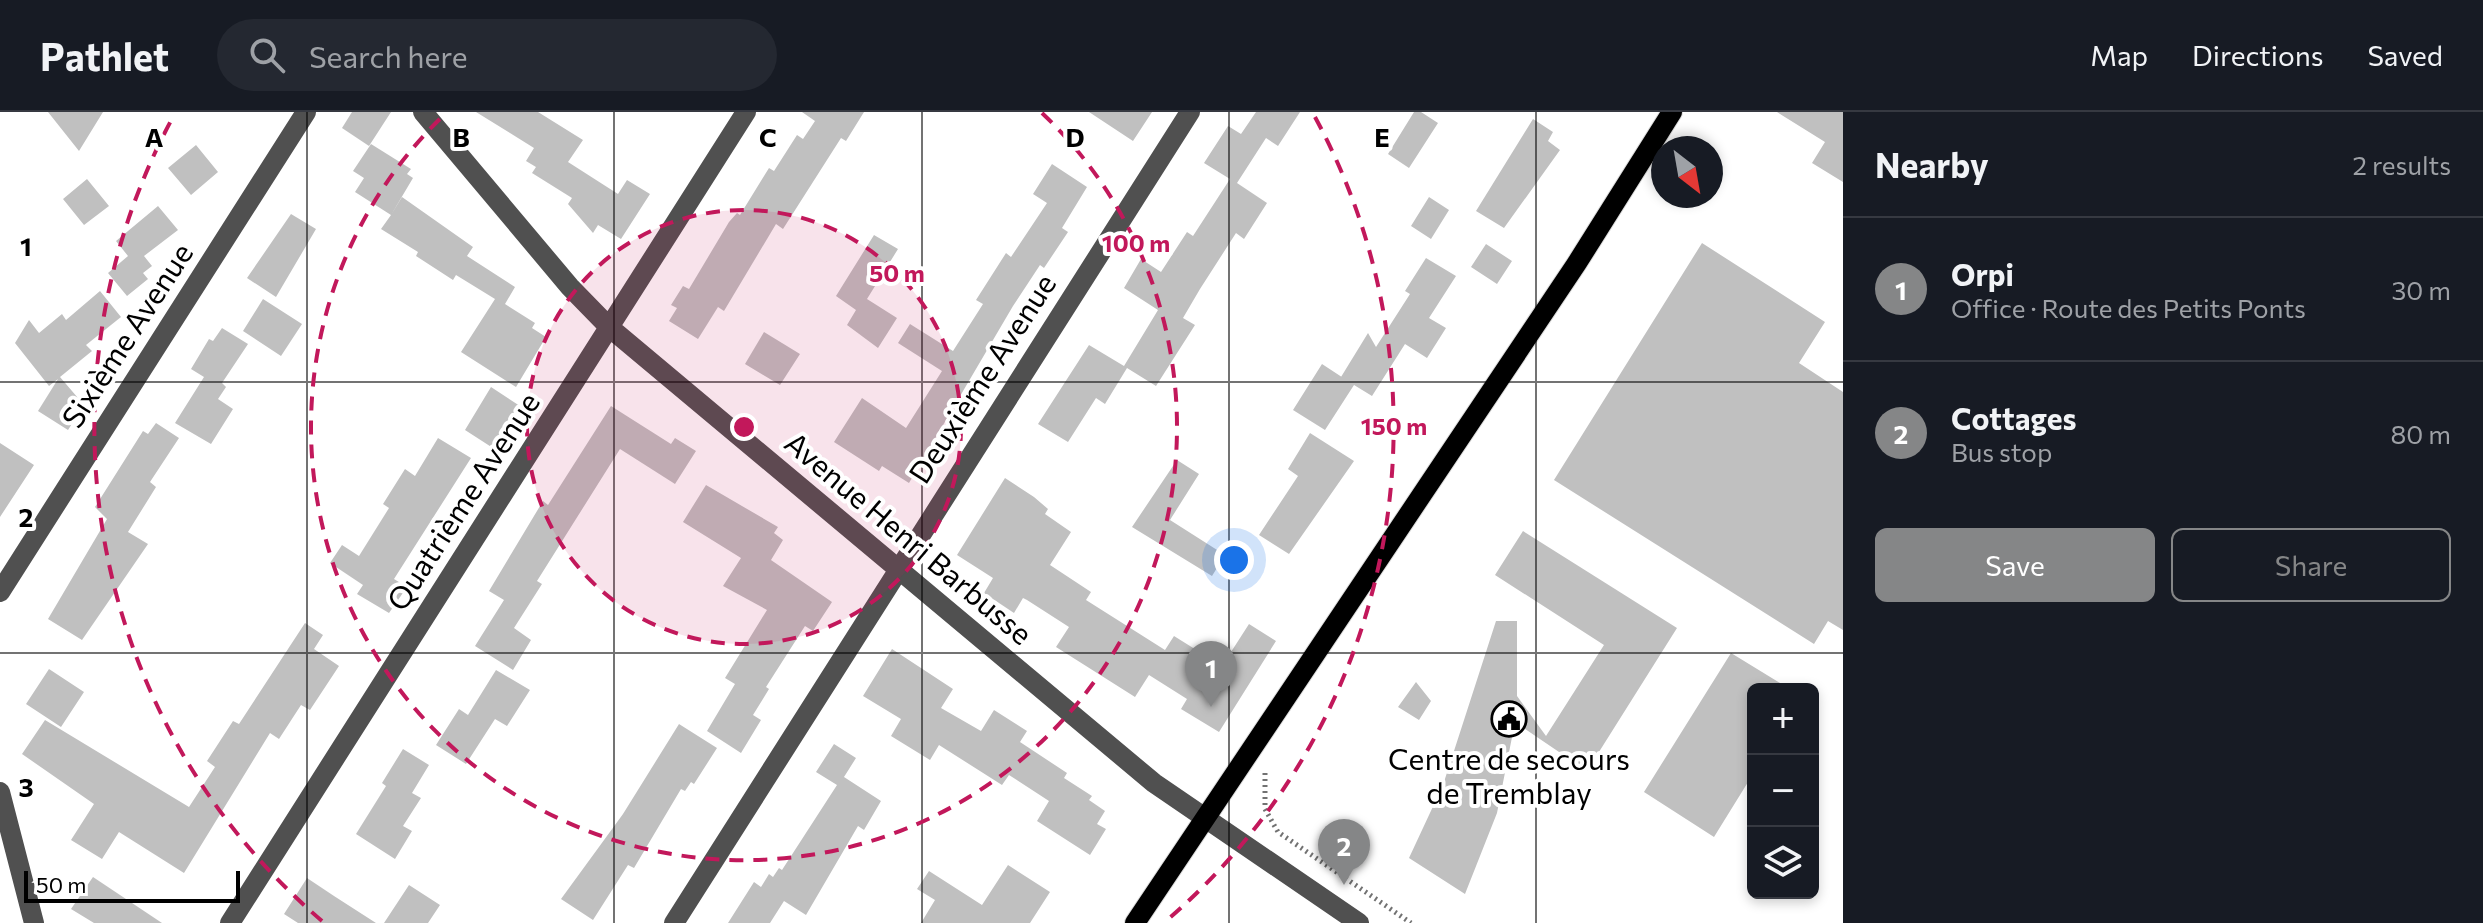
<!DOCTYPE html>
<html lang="en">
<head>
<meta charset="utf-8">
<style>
	:root { --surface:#171b24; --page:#242831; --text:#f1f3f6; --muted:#9ea1a6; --line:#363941; --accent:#858687 }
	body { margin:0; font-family:Commissioner,sans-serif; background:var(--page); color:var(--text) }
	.controls { position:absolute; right:24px; bottom:24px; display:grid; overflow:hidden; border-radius:12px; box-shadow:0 4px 12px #0003 }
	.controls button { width:72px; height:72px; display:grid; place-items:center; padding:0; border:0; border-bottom:2px solid var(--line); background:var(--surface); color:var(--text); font:40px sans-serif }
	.compass { position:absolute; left:1651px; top:24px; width:72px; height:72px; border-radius:50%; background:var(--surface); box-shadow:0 4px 12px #0003; rotate:149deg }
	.scale { position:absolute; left:24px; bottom:20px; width:216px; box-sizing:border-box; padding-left:8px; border:4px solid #000; border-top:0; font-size:22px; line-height:28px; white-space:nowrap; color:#000; -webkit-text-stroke:6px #fff; paint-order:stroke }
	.you { position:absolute; left:1234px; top:448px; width:28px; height:28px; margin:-20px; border:6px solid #fff; border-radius:50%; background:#1a73e8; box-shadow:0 0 0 12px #1a73e833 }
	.badge { display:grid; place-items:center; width:52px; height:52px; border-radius:50%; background:var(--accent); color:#fff; font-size:26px; font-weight:700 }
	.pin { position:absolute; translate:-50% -66px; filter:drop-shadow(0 2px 4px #0008) }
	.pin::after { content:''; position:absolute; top:42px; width:28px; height:24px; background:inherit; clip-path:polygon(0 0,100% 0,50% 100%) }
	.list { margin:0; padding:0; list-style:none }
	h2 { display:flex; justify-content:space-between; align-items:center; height:104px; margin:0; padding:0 32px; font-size:34px }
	h2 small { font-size:26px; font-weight:400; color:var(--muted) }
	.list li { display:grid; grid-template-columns:52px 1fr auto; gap:24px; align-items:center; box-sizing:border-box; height:144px; padding:0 32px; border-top:2px solid var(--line) }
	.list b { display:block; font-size:30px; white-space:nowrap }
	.list p { margin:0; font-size:26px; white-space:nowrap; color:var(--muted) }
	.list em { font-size:26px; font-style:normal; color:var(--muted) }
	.actions { display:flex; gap:16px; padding:24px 32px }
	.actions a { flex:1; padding:18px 0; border:2px solid var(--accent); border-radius:12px; text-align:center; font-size:28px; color:var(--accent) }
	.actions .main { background:var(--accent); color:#fff }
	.icon { flex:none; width:44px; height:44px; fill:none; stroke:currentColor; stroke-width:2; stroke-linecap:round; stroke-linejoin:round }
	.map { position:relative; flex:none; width:1843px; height:811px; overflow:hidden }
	header { display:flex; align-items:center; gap:48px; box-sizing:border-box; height:112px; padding:0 40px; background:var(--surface); border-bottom:2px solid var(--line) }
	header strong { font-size:38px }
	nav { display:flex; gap:44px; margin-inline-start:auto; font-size:28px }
	.search { width:560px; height:72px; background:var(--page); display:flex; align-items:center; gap:20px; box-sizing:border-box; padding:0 28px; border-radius:44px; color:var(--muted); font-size:30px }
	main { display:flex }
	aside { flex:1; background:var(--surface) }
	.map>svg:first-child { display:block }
	.building { fill:#c0c0c0 }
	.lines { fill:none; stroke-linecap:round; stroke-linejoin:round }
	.major-casing { stroke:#dbdbdb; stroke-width:22 }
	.path { stroke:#727272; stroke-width:5; stroke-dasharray:2 4; stroke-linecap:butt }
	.minor { stroke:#505050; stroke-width:20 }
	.major { stroke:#000; stroke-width:20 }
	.grid { fill:none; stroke:#000; stroke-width:2; stroke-opacity:0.55 }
	.ring { fill:none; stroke:#c2185b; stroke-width:4; stroke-dasharray:14 10 }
	.labels { text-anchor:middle; stroke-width:8; stroke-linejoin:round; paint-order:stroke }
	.street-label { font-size:30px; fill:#000; stroke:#fff }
	.poi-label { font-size:30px; fill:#000; stroke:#fff }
	.grid-label { font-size:26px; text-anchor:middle; font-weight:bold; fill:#000; stroke:#fff; stroke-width:8; stroke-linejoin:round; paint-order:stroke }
	.centre { fill:#c2185b; stroke:#fff; stroke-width:4 }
	.ring-label { font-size:24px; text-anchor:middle; font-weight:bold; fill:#c2185b; stroke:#fff; stroke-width:8; stroke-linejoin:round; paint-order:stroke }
</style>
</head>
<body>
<header>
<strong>Pathlet</strong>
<div class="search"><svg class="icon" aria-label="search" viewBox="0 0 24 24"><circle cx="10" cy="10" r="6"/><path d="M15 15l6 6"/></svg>Search here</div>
<nav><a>Map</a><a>Directions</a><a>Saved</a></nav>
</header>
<main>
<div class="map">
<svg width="1843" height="811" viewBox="0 0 1843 811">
	<rect width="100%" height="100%" fill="#fff"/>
	<path class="building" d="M48,0H103L79,39Z
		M352,0H391L369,34L342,16Z
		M476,0H538L583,28L568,50L618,82L627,68L650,82L621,127L598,113L593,121L568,92L572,86L532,61L536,55L526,49L534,36Z
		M802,0H864L846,29L841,26L783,117L776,112L724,199L718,195L698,227L669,209L677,196L671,193L683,174L689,177L729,110L737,101L740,103L769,56L774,59L797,23L803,27L815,9Z
		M1089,0H1152L1133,29Z
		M1256,0H1300L1278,34L1266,26L1237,71L1267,91L1244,127L1236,121L1200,177L1183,206L1195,213L1156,274L1127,256L1105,292L1096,286L1068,330L1038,312L1089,233L1124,254L1158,198L1124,176L1141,147L1161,160L1187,120L1193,124L1230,67L1204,51L1228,14L1241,22Z
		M1414,0H1421L1438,11L1409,56L1388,42Z
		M1777,0H1843V70L1812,51L1825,30Z
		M1533,7L1553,20L1548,29L1560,38L1504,116L1476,99Z
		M371,32L411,57L407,62L413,66L391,103L402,85L473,135L467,144L515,175L505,192L535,211L532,216L546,225L516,275L461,240L495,187L456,163L453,168L416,144L418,140L381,117L391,103L355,80L364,66L353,59Z
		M196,33L218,60L191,83L168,56Z
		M1052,52L1087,75L1062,116L1068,120L1044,156L1040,153L1013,194L909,371L882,354L879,359L834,330L862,286L906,316L942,259L898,231L910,212L953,239L983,192L976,188L1006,141L1011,145L1047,91L1033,82Z
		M87,67L109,94L84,113L63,87Z
		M1429,85L1449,98L1431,127L1411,114Z
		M158,94L178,118L144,144L152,154L143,161L148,167L127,184L108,161L128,144L116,129Z
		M291,102L316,117L276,185L247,166Z
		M874,123L898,137L867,187L897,206L878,236L847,213L856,198L836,184Z
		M1702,131L1825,210L1799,251L1843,280V518L1828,509L1814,532L1554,368Z
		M1486,132L1512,149L1497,172L1471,155Z
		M1426,146L1456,164L1429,206L1446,216L1427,246L1405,232L1372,284L1341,265L1368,221L1376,235L1410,182L1405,179Z
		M100,179L121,205L86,233L92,239L60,265L84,293L68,318L38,299L58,267L49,274L15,231L29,208L39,221L62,202L66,208Z
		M263,187L302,212L281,244L243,219Z
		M222,216L248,232L222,271L226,275L218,287L233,297L211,332L175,311L204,265L191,257L209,227L213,229Z
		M764,220L800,242L780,273L745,252Z
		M1322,252L1354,273L1325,318L1293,298Z
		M491,275L523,296L496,338L465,318Z
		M611,294L671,332L675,326L696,339L675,372L620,337L537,469L542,472L514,516L531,528L513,558L475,534L504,488L489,479L543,389L548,393Z
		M156,311L179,326L150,370L156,375L128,420L148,432L82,528L48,507L107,407L95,395L143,319L148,322Z
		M1310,321L1354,349L1289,442L1259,423L1298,364L1288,357Z
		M438,326L471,346L394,467L407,475L389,501L357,482L363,473L330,451L342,433L359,444L389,396L383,392L405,357L415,364Z
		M0,331L34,353L0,405Z
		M1177,348L1199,362L1170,408L1225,443L1212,464L1132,415Z
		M1005,366L1034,385L1048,397L1045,402L1071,420L1050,453L1091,480L1086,488L1165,538L1174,524L1222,554L1249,512L1276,529L1219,620L1181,597L1187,587L1149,563L1135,585L1056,535L1069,515L1027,488L1023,486L1014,501L984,481L993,466L957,443Z
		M706,373L778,415L774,421L783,428L771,448L832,490L813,519L805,514L766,575L769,577L753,603L761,608L741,641L707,619L735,572L725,566L767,498L723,474L741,446L683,410Z
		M1523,419L1677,516L1587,659L1515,610L1497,701L1465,782L1409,746L1443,673L1496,509H1517V584L1546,624L1604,533L1495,463Z
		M305,511L323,523L314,537L339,554L310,598L301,593L279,627L270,621L184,761L119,720L102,747L71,728L94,692L22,642L45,608L189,695L215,655L207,649L233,609L239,612Z
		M892,537L953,577L941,596L981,619L994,598L1027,619L1020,630L1067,661L1064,666L1092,684L1089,688L1105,699L1097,712L1106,717L1090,743L1037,709L1049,689L1009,663L1002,673L939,633L930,648L891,624L901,607L863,584Z
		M1731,541L1790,577H1753V662L1714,725L1644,680Z
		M49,557L84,580L61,615L26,592Z
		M496,558L530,578L507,614L495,607L466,652L436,633L459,597L468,603Z
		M1416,570L1431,589L1419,608L1398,595Z
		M679,612L717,636L694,672L691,670L685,679L681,677L634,756L628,753L593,808L561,787L623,702Z
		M834,632L856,646L844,665L881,689L864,718L858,714L806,803L784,789L770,811H728L754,770L761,775L769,762L773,765L779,756L782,758L837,673L816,660Z
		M403,637L429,653L412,681L421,686L403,714L412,719L395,747L356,722L386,674L382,671Z
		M1008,753L1050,780L1030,811H921L935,788L917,777L929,759L982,793Z
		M93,765L162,811H94L71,797Z
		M307,766L334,784L376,811H298L284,802Z
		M409,773L440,793L428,811H384Z"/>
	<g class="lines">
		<defs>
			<path id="major" d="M1135,811L1577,151L1672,0"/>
		</defs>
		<use href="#major" class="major-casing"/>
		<path class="path" d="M1265,661V697L1278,720L1411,811"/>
		<path class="minor" d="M423,0L570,175L609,215L1154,671L1359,811
			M0,480L306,0
			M0,680L34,811
			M230,811L746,0
			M674,811L1190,0"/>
		<use href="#major" class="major"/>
	</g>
	<path class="grid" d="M307,0V811M614,0V811M922,0V811M1229,0V811M1536,0V811M0,270H1843M0,541H1843"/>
	<circle cx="744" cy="315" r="217" fill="#c2185b" fill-opacity=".12"/>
	<g class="ring">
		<circle cx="744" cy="315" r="217"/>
		<path d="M1042 1A433 433 0 1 1 446 1"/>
		<path d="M322 809A650 650 0 0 1 173 5M1315 5A650 650 0 0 1 1166 809"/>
	</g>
	<defs>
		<symbol id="civic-ring" viewBox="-11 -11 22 22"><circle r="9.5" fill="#fff" stroke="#000" stroke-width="1.5"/><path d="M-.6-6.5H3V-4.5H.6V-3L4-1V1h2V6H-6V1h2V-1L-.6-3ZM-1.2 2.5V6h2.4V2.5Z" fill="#000"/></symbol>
	</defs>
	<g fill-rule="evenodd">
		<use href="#civic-ring" x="1489" y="587" width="40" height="40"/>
	</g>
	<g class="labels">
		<g class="street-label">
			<text transform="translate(128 224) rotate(-57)" y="10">Sixième Avenue</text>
			<text transform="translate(983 267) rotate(-57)" y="10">Deuxième Avenue</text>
			<text transform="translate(464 390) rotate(-57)" y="10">Quatrième Avenue</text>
			<text transform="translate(908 427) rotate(40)" y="10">Avenue Henri Barbusse</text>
		</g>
		<g class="poi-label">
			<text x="1509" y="658">Centre de secours<tspan x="1509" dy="34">de Tremblay</tspan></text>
		</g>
	</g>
	<g class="grid-label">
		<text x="154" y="35">A</text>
		<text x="461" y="35">B</text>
		<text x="768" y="35">C</text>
		<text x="1075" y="35">D</text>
		<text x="1382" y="35">E</text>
		<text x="26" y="144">1</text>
		<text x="26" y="415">2</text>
		<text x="26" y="685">3</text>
	</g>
	<circle cx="744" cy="315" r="12" class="centre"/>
	<g class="ring-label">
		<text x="1136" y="140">100 m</text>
		<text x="897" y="170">50 m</text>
		<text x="1394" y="323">150 m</text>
	</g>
</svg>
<div class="controls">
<button>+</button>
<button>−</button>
<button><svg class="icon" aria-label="layers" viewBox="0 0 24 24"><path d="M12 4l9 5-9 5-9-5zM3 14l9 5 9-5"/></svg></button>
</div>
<svg class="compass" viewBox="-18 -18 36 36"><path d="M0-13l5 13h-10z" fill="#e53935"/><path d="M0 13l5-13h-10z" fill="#9ea1a6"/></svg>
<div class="scale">50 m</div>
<div class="you"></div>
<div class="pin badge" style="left:1211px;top:595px">1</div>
<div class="pin badge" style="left:1344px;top:773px">2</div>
</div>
<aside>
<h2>Nearby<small>2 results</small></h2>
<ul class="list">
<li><span class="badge">1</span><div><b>Orpi</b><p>Office · Route des Petits Ponts</p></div><em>30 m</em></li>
<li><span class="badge">2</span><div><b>Cottages</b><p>Bus stop</p></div><em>80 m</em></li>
</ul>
<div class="actions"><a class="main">Save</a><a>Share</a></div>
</aside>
</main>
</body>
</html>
